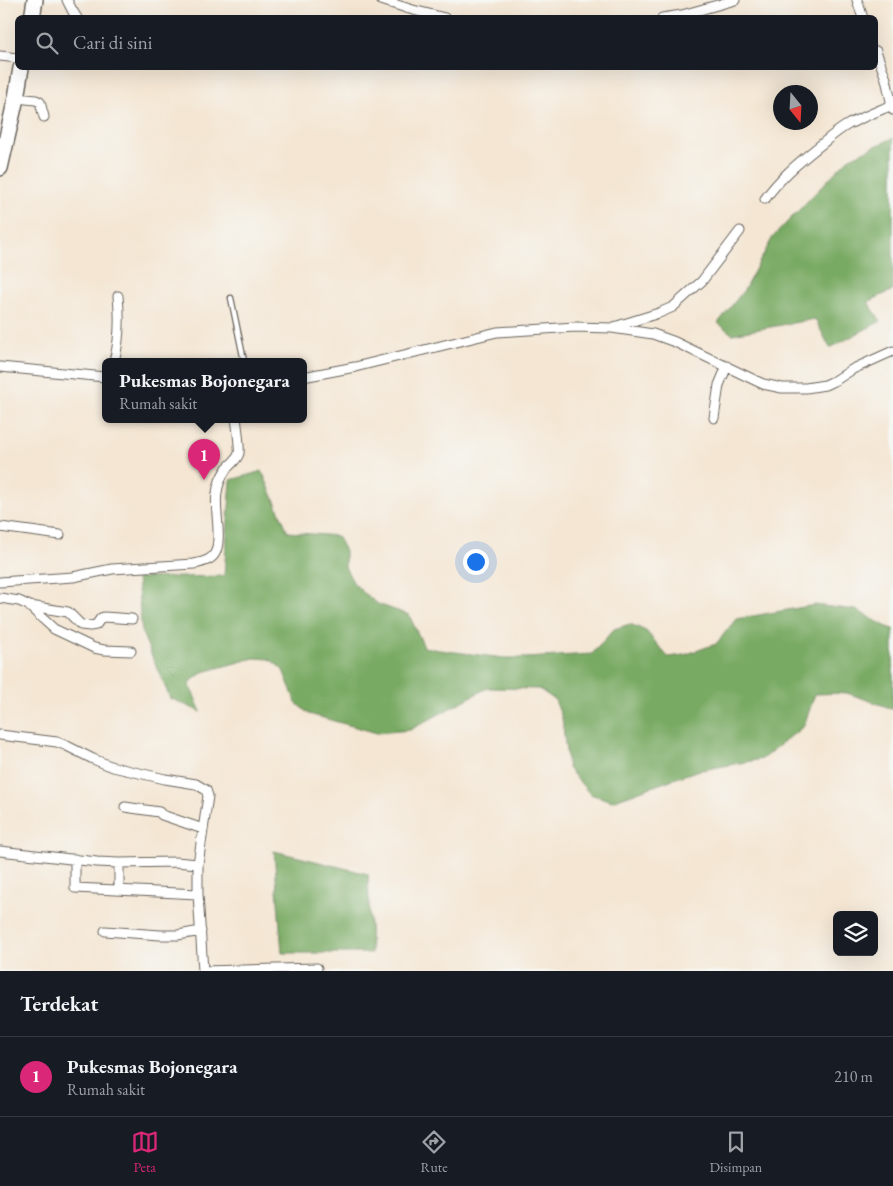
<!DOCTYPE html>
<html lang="id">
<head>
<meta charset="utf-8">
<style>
	:root { --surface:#171b24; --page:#242831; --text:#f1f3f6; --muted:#9ea1a6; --line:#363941; --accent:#db2777 }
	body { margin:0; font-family:"EB Garamond",serif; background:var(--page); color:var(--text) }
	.controls { position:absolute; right:15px; bottom:15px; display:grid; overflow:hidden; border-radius:8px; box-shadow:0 5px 20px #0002 }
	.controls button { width:45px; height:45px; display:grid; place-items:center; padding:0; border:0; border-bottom:1px solid var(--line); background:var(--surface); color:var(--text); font:25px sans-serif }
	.compass { position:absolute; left:773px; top:85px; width:45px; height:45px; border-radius:50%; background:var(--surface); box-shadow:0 5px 20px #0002; rotate:162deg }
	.you { position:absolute; left:475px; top:561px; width:18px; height:18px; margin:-12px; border:4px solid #fff; border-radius:50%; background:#1a73e8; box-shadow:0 0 0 8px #1a73e833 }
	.badge { display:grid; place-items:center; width:32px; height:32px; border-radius:50%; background:var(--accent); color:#fff; font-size:16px; font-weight:700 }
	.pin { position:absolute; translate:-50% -41px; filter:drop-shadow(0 1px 2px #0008) }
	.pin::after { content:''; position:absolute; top:26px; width:18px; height:15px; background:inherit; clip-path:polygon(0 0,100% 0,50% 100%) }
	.popup { position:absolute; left:102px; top:358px; width:205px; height:65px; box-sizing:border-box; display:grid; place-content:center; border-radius:8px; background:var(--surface); filter:drop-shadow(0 1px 4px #0005); font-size:16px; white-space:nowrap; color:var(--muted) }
	.popup b { font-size:19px; color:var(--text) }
	.popup::after { content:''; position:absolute; left:50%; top:100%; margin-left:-10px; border:10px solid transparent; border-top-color:var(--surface) }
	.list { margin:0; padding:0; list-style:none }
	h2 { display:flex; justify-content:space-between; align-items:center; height:65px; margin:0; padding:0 20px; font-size:21px }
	h2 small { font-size:16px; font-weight:400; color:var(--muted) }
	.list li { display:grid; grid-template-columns:32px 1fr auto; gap:15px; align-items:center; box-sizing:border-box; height:80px; padding:0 20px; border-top:1px solid var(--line) }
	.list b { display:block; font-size:19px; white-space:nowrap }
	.list p { margin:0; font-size:16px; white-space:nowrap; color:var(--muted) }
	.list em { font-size:16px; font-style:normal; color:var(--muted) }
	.icon { flex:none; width:28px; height:28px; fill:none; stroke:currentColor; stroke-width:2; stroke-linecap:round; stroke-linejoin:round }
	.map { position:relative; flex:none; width:893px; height:971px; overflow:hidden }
	.search { position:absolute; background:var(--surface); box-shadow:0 5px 20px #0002; left:15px; right:15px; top:15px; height:55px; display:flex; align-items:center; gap:12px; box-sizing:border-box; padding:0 18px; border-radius:8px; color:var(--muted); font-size:19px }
	.sheet { height:145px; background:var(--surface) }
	nav { display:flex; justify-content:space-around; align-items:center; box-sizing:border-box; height:70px; border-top:1px solid var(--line); background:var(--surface); font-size:14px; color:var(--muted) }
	nav a { display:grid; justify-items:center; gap:2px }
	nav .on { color:var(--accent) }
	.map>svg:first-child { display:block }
	.forest { fill:#79aa63; stroke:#4a6340 }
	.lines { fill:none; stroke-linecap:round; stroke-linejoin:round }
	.lane-casing { stroke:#68635c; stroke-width:7 }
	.street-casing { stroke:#68635c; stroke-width:11 }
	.highway-casing { stroke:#68635c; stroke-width:18 }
	.lane { stroke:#fff; stroke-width:4.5 }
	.street { stroke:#fff; stroke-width:9 }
	.highway { stroke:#fff; stroke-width:15 }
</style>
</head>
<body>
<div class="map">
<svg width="893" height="971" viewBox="0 0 893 971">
	<rect width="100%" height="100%" fill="#f6f6f2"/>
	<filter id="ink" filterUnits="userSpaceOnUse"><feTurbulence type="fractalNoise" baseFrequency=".02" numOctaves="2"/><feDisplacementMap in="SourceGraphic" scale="10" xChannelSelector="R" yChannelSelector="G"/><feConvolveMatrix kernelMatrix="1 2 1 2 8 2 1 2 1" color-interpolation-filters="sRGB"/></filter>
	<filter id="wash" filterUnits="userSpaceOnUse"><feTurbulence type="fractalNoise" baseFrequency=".0096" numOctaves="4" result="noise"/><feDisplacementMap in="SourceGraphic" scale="20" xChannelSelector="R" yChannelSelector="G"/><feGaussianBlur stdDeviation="1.12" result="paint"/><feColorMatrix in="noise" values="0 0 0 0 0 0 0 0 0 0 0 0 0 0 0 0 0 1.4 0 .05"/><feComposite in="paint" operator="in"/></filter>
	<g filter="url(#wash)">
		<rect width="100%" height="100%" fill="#f4e6d3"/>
		<path class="forest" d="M893,138V290L868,302L881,321L830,348L815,319L732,334L718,323L744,290L773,237L848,159Z
			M262,471L288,532L337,536L345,551V567L353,582L365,594L378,604L409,615L424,647L439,650L504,658H526L592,654L614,629L630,624L646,631L668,657L684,655L716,644L736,619L815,605L856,610L885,626L893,629V709L847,693L815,694L804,726L762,759L696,771L612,801L590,794L568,768L562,718L555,700L539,689L487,688L410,730L377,733L309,714L296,703L283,670L270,659L254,658L203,672L189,683L201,712L170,698L142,633L137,578L224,576L231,480Z
			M274,851L368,874L371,953H282Z"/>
	</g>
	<g filter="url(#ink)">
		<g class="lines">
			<defs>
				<path id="lane" d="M231,298L244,361"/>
				<path id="street" d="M67,0L72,10L77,18
					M381,0L413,10L445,18
					M857,0L863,18
					M662,18L682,15L735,0
					M876,51L886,79L893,110
					M0,56L18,58
					M16,98L36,100L40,102L44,117
					M765,199C779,179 798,163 818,147C828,139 838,130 849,124C863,117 878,111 892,105
					M614,327L659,313L673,307L702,281L740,231
					M114,361C120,340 120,317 118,296
					M0,367L105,377
					M303,377L355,367L497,332L575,327L612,328L653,334L675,342L763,384L782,388H806L825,385L836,380L853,369L893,351
					M714,418L719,385L727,366
					M0,527L60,535
					M0,582L73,577L112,569L194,564C203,562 213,560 216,551C222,535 214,510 217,493C218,484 222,475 227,468C231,464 238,459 239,453C240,449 237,424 236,419
					M0,598L19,601L30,606L68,612L81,625L90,626L96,625L101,618L104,617L132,619
					M30,607L54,629L94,648L104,650L131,651
					M0,735L57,742L67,746L93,759L113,767L165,779L196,784L206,790L208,796L198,864V894L203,971
					M125,807L159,812L162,815L203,829
					M0,851L97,862L119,863L176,862L198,864
					M75,859V888L198,894
					M119,863V890
					M105,931L160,935H178L201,931
					M203,971L317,968"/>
				<path id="highway" d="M32,18L35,0
					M0,168L16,98L21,68"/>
			</defs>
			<use href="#lane" class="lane-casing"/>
			<use href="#street" class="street-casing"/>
			<use href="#highway" class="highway-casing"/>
			<use href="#lane" class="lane"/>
			<use href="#street" class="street"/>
			<use href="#highway" class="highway"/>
		</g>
	</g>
</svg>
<div class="controls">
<button><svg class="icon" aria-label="layers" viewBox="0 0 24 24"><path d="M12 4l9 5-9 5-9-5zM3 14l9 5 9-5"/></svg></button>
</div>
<svg class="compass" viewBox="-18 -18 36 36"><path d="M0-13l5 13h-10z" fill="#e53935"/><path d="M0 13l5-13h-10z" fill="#9ea1a6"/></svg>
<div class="you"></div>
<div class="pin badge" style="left:204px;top:480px">1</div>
<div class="popup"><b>Pukesmas Bojonegara</b>Rumah sakit</div>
<div class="search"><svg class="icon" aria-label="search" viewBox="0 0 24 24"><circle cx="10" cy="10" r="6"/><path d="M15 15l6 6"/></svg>Cari di sini</div>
</div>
<section class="sheet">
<h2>Terdekat<small></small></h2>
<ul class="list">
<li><span class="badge">1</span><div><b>Pukesmas Bojonegara</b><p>Rumah sakit</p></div><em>210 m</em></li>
</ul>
</section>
<nav>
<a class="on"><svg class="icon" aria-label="map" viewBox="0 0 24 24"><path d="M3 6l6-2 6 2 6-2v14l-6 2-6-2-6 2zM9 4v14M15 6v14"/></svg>Peta</a>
<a><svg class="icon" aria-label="directions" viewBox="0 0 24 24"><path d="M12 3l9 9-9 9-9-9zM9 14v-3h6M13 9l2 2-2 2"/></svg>Rute</a>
<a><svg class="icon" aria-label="saved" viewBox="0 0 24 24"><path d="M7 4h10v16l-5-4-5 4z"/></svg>Disimpan</a>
</nav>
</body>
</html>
